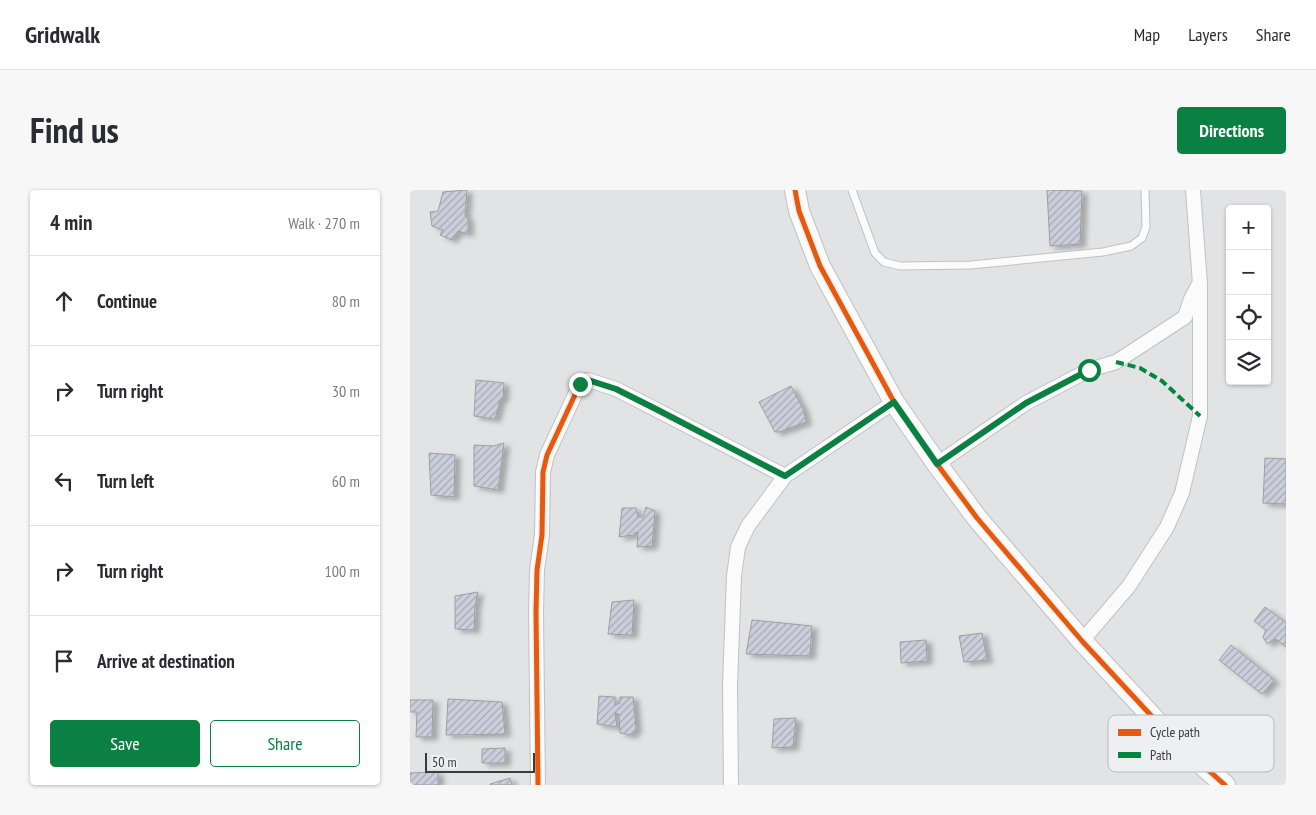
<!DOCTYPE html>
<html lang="en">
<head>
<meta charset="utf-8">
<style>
	:root { --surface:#fff; --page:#f7f7f7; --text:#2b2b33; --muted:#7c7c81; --line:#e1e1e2; --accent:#0b8043 }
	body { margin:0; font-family:"PT Sans Narrow",sans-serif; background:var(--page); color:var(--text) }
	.controls { position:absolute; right:15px; top:15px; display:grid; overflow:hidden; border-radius:5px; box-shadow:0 1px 4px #0004 }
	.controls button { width:45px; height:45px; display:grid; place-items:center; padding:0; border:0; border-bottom:1px solid var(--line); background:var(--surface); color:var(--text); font:25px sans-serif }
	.scale { position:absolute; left:15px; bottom:12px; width:110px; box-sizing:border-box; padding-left:5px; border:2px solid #3b3b3c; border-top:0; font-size:14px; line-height:18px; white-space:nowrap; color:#3b3b3c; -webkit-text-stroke:4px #eeeff2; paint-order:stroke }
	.stop { position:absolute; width:15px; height:15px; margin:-11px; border:4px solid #0b8043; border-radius:50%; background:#fff }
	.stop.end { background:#0b8043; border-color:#fff; box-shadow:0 1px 5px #0008 }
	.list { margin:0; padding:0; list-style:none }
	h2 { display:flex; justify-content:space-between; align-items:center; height:65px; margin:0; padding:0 20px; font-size:21px }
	h2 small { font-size:16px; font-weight:400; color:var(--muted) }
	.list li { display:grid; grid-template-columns:32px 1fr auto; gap:15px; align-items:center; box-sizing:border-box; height:90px; padding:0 20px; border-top:1px solid var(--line) }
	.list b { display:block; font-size:19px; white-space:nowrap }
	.list em { font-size:16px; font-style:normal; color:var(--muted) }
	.actions { display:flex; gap:10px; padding:15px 20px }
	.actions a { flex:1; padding:11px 0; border:1px solid var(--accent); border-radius:5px; text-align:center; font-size:18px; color:var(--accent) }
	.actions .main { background:var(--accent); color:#fff }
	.icon { flex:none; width:28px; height:28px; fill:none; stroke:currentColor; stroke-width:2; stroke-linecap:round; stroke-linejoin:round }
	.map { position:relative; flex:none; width:876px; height:595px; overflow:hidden; border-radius:5px }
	header { display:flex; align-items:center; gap:30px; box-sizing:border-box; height:70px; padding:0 25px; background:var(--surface); border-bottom:1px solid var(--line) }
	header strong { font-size:24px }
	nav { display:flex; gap:28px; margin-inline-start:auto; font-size:18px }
	.intro { display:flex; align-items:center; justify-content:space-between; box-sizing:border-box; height:120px; padding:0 30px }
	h1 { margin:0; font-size:35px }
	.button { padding:12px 22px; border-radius:5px; background:var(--accent); color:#fff; font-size:18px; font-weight:700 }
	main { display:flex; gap:30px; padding:0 30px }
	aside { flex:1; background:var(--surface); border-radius:5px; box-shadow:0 1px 4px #0004 }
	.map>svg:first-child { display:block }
	.building { fill:url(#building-hatch); stroke:#9f9fa0; filter:url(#shadow) }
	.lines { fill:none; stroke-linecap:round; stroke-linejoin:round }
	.lane-casing { stroke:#c0c1c2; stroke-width:9 }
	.street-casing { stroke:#c0c1c2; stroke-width:16 }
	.secondary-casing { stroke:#c0c1c2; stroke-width:22 }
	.lane { stroke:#fbfbfb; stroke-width:7 }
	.street { stroke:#fbfbfb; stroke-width:14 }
	.secondary { stroke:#fbfbfb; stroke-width:20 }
	.quiet { stroke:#00873e; stroke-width:4; stroke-dasharray:8 4; stroke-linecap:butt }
	.cycleway-casing { stroke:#eeeff2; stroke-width:8 }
	.cycleway { stroke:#e8590c; stroke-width:5 }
	.route { stroke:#0b8043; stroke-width:6 }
	.key { fill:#eeeff2; stroke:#b8b9bb; stroke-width:1 }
	.key-label { font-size:14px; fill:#3b3b3c }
</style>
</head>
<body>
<header>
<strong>Gridwalk</strong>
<nav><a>Map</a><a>Layers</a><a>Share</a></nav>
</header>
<div class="intro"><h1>Find us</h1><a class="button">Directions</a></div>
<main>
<aside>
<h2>4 min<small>Walk · 270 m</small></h2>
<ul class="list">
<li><svg class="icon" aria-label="ahead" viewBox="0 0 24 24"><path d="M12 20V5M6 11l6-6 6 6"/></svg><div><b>Continue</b></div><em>80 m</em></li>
<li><svg class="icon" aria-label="right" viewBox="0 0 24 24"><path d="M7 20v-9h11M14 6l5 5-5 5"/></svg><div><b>Turn right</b></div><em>30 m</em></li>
<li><svg class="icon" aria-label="left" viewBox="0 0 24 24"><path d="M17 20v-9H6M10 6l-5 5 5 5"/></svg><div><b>Turn left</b></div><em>60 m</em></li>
<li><svg class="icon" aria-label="right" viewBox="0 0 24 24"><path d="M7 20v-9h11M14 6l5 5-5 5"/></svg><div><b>Turn right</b></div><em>100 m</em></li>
<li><svg class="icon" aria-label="arrive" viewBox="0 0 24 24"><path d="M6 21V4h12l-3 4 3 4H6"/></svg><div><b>Arrive at destination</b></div></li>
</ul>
<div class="actions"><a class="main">Save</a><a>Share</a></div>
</aside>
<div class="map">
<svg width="876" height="595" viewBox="0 0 876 595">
	<defs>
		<pattern id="building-hatch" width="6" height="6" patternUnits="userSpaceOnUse" patternTransform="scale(1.25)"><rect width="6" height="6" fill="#cbcfdc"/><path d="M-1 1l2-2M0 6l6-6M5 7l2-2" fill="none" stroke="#a6a9b4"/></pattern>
		<filter id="shadow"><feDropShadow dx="5.5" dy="3" stdDeviation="2.5" flood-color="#0004"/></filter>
	</defs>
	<rect width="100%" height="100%" fill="#e2e3e4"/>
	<path class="building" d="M57,0L55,25L58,29V44L48,41L42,50L30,45L33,40L22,36L20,22L28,21L33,2Z
		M637,0L672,1L670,54L640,56Z
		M66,190L94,193L93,208L90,210L85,229L64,226Z
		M381,196L393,219L396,232L369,242H365L349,212Z
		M94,253L88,300L64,296V255L83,256Z
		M19,263L45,265L44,307L21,305Z
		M855,268L876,269V314L853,313Z
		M236,317L245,321L242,356L227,357L228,342L224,343V345L209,347L212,318H226L228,327H233Z
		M68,402L65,416L64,440L45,439V406Z
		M224,410L222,445L198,444L202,412Z
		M855,417L876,433V457L866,449L857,454L853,447L856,440L844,431Z
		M342,430L402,436L400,466L336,464Z
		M572,443L577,470L554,472L549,446Z
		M516,450L517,471L491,473L490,452Z
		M821,455L864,490L852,504L809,470Z
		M189,506L205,507V515L210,513V507H223L226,539L222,545L210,543L209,524L205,523L207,537L187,534Z
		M38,509L92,512L95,544L36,545Z
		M0,510H23L22,547H6L7,522H0Z
		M386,528L383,557L362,558L364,529Z
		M95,558V573H72V559Z
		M28,582V595H0V583Z
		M100,588L102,595H80V594Z"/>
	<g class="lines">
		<defs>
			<path id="lane" d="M442,0L465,63L474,72L490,76L561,75L693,62L721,56L732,48L736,37L735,0"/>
			<path id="street" d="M527,274L616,213L679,180L706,172L775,127L781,109L789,94
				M672,451L719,396L757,337L772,303L790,226V94L783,0
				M128,595L126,422L127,380L132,345L133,282L137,265L170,194L178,190L206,199L375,286
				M321,595L320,495L324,386L328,357L338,336L375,286L484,212"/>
			<path id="secondary" d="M385,0L389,21L410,76L484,212L527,274L567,328L672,451L761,547L815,595"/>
		</defs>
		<use href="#lane" class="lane-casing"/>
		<use href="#street" class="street-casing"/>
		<use href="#secondary" class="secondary-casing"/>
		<use href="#lane" class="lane"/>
		<use href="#street" class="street"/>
		<use href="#secondary" class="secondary"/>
		<path class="quiet" d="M706,172L730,178L752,191L790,226"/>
		<defs>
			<path id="cycleway" d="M385,0L389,21L410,76L484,212L527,274L567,328L672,451L761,547L815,595
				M128,595L126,422L127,380L132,345L133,282L137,265L170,194L178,190L206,199L375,286"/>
		</defs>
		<use href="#cycleway" class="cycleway-casing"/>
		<use href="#cycleway" class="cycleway"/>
	</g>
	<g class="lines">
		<path class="route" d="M170,194L178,190L206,199L246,219L375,286L484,212L527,274L616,213L679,180"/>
	</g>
	<rect x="698" y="525" width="166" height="57" rx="8" class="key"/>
	<rect x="708" y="539" width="23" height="7" fill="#e8590c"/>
	<rect x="708" y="562" width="23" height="6" fill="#00873e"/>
	<g class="key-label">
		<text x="740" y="547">Cycle path</text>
		<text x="740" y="570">Path</text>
	</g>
</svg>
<div class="controls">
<button>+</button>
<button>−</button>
<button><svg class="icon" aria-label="locate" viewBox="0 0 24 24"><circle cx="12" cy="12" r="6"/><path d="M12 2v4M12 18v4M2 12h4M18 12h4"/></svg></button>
<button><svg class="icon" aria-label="layers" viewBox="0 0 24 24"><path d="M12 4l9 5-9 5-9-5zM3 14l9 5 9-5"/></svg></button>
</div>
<div class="scale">50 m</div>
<div class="stop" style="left:679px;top:180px"></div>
<div class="stop end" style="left:170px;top:194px"></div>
</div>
</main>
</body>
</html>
